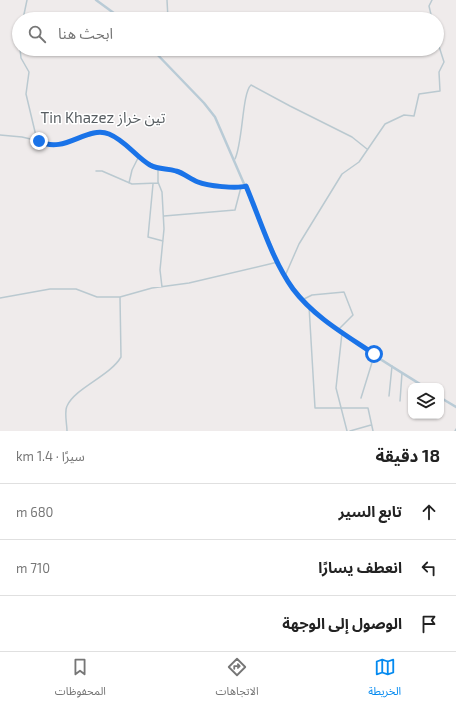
<!DOCTYPE html>
<html lang="ar">
<head>
<meta charset="utf-8">
<style>
	:root { --surface:#fff; --page:#f6f6f6; --text:#222; --muted:#767676; --line:#e0e0e0; --accent:#048af0 }
	body { margin:0; font-family:"Exo 2","Noto Sans Arabic",sans-serif; background:var(--page); color:var(--text); direction:rtl }
	.controls { position:absolute; right:12px; bottom:12px; display:grid; overflow:hidden; border-radius:8px; box-shadow:0 1px 3px #0004 }
	.controls button { width:36px; height:36px; display:grid; place-items:center; padding:0; border:0; border-bottom:1px solid var(--line); background:var(--surface); color:var(--text); font:20px sans-serif }
	.stop { position:absolute; width:12px; height:12px; margin:-9px; border:3px solid #1a73e8; border-radius:50%; background:#fff }
	.stop.end { background:#1a73e8; border-color:#fff; box-shadow:0 1px 4px #0008 }
	.list { margin:0; padding:0; list-style:none }
	h2 { display:flex; justify-content:space-between; align-items:center; height:52px; margin:0; padding:0 16px; font-size:17px }
	h2 small { font-size:13px; font-weight:400; color:var(--muted) }
	.list li { display:grid; grid-template-columns:26px 1fr auto; gap:12px; align-items:center; box-sizing:border-box; height:56px; padding:0 16px; border-top:1px solid var(--line) }
	.list b { display:block; font-size:15px; white-space:nowrap }
	.list em { font-size:13px; font-style:normal; color:var(--muted) }
	.icon { flex:none; width:22px; height:22px; fill:none; stroke:currentColor; stroke-width:2; stroke-linecap:round; stroke-linejoin:round }
	.map { position:relative; flex:none; width:456px; height:431px; overflow:hidden; direction:ltr }
	.search { position:absolute; background:var(--surface); box-shadow:0 1px 3px #0004; left:12px; right:12px; top:12px; height:44px; display:flex; align-items:center; gap:10px; box-sizing:border-box; padding:0 14px; border-radius:22px; color:var(--muted); font-size:15px }
	.sheet { height:220px; background:var(--surface) }
	nav { display:flex; justify-content:space-around; align-items:center; box-sizing:border-box; height:56px; border-top:1px solid var(--line); background:var(--surface); font-size:11px; color:var(--muted) }
	nav a { display:grid; justify-items:center; gap:2px }
	nav .on { color:var(--accent) }
	.map>svg:first-child { display:block }
	.lines { fill:none; stroke-linecap:round; stroke-linejoin:round }
	.minor { stroke:#bac9d0; stroke-width:1.5 }
	.secondary { stroke:#b9cbd6; stroke-width:2.5 }
	.route { stroke:#1a73e8; stroke-width:5 }
	.labels { text-anchor:middle; stroke-width:3; stroke-linejoin:round; paint-order:stroke }
	.quarter-label { font-size:15px; fill:#575d61; stroke:#fff }
</style>
</head>
<body>
<div class="map">
<svg width="456" height="431" viewBox="0 0 456 431">
	<rect width="100%" height="100%" fill="#efebeb"/>
	<g class="lines">
		<path class="minor" d="M167,0L168,19
			M23,19L27,0
			M432,19L429,6L432,0
			M20,49L21,58L29,72L26,94L36,136L40,142L58,145L103,132L122,141L147,163L158,169L175,170L201,183L244,187
			M0,135L22,137L39,141
			M235,159C243,142 242,93 251,85L290,106L352,137L367,149
			M158,169V182L162,192L164,229L160,270L162,287
			M96,171H102L132,184L158,183
			M129,183L132,170L139,156
			M153,184L148,237L163,241
			M164,216L235,210L241,187
			M285,276L299,244L342,174L359,162L385,124L404,115L414,116L419,94L440,91L439,72L444,62L437,40
			M0,298L50,289H76L97,297H120
			M304,299L312,295L344,292L353,315L338,330
			M309,306L315,408H368L373,431
			M342,333L336,388L347,431
			M389,396L392,366
			M361,398L374,356
			M400,401L402,373
			M67,431C67,424 64,412 67,406C75,388 110,376 121,357L120,297L152,288L189,283L278,262
			M350,431L371,425
			M455,431L456,429"/>
		<path class="secondary" d="M96,0L122,19
			M152,49L204,103L215,117L281,269C308,319 376,356 423,386
			M441,398L456,407"/>
	</g>
	<g class="lines">
		<path class="route" d="M39,141C64,155 87,125 109,134C126,141 135,156 150,165C159,170 167,168 176,171C184,173 190,179 198,182C207,186 237,189 246,186C260,219 272,260 293,289C314,317 346,335 374,354"/>
	</g>
	<g class="labels">
		<g class="quarter-label">
			<text x="103" y="123">Tin Khazez تين خراز</text>
		</g>
	</g>
</svg>
<div class="controls">
<button><svg class="icon" aria-label="layers" viewBox="0 0 24 24"><path d="M12 4l9 5-9 5-9-5zM3 14l9 5 9-5"/></svg></button>
</div>
<div class="stop" style="left:374px;top:354px"></div>
<div class="stop end" style="left:39px;top:141px"></div>
<div class="search"><svg class="icon" aria-label="search" viewBox="0 0 24 24"><circle cx="10" cy="10" r="6"/><path d="M15 15l6 6"/></svg>ابحث هنا</div>
</div>
<section class="sheet">
<h2>18 دقيقة<small>سيرًا · 1.4 km</small></h2>
<ul class="list">
<li><svg class="icon" aria-label="ahead" viewBox="0 0 24 24"><path d="M12 20V5M6 11l6-6 6 6"/></svg><div><b>تابع السير</b></div><em>680 m</em></li>
<li><svg class="icon" aria-label="left" viewBox="0 0 24 24"><path d="M17 20v-9H6M10 6l-5 5 5 5"/></svg><div><b>انعطف يسارًا</b></div><em>710 m</em></li>
<li><svg class="icon" aria-label="arrive" viewBox="0 0 24 24"><path d="M6 21V4h12l-3 4 3 4H6"/></svg><div><b>الوصول إلى الوجهة</b></div></li>
</ul>
</section>
<nav>
<a class="on"><svg class="icon" aria-label="map" viewBox="0 0 24 24"><path d="M3 6l6-2 6 2 6-2v14l-6 2-6-2-6 2zM9 4v14M15 6v14"/></svg>الخريطة</a>
<a><svg class="icon" aria-label="directions" viewBox="0 0 24 24"><path d="M12 3l9 9-9 9-9-9zM9 14v-3h6M13 9l2 2-2 2"/></svg>الاتجاهات</a>
<a><svg class="icon" aria-label="saved" viewBox="0 0 24 24"><path d="M7 4h10v16l-5-4-5 4z"/></svg>المحفوظات</a>
</nav>
</body>
</html>
